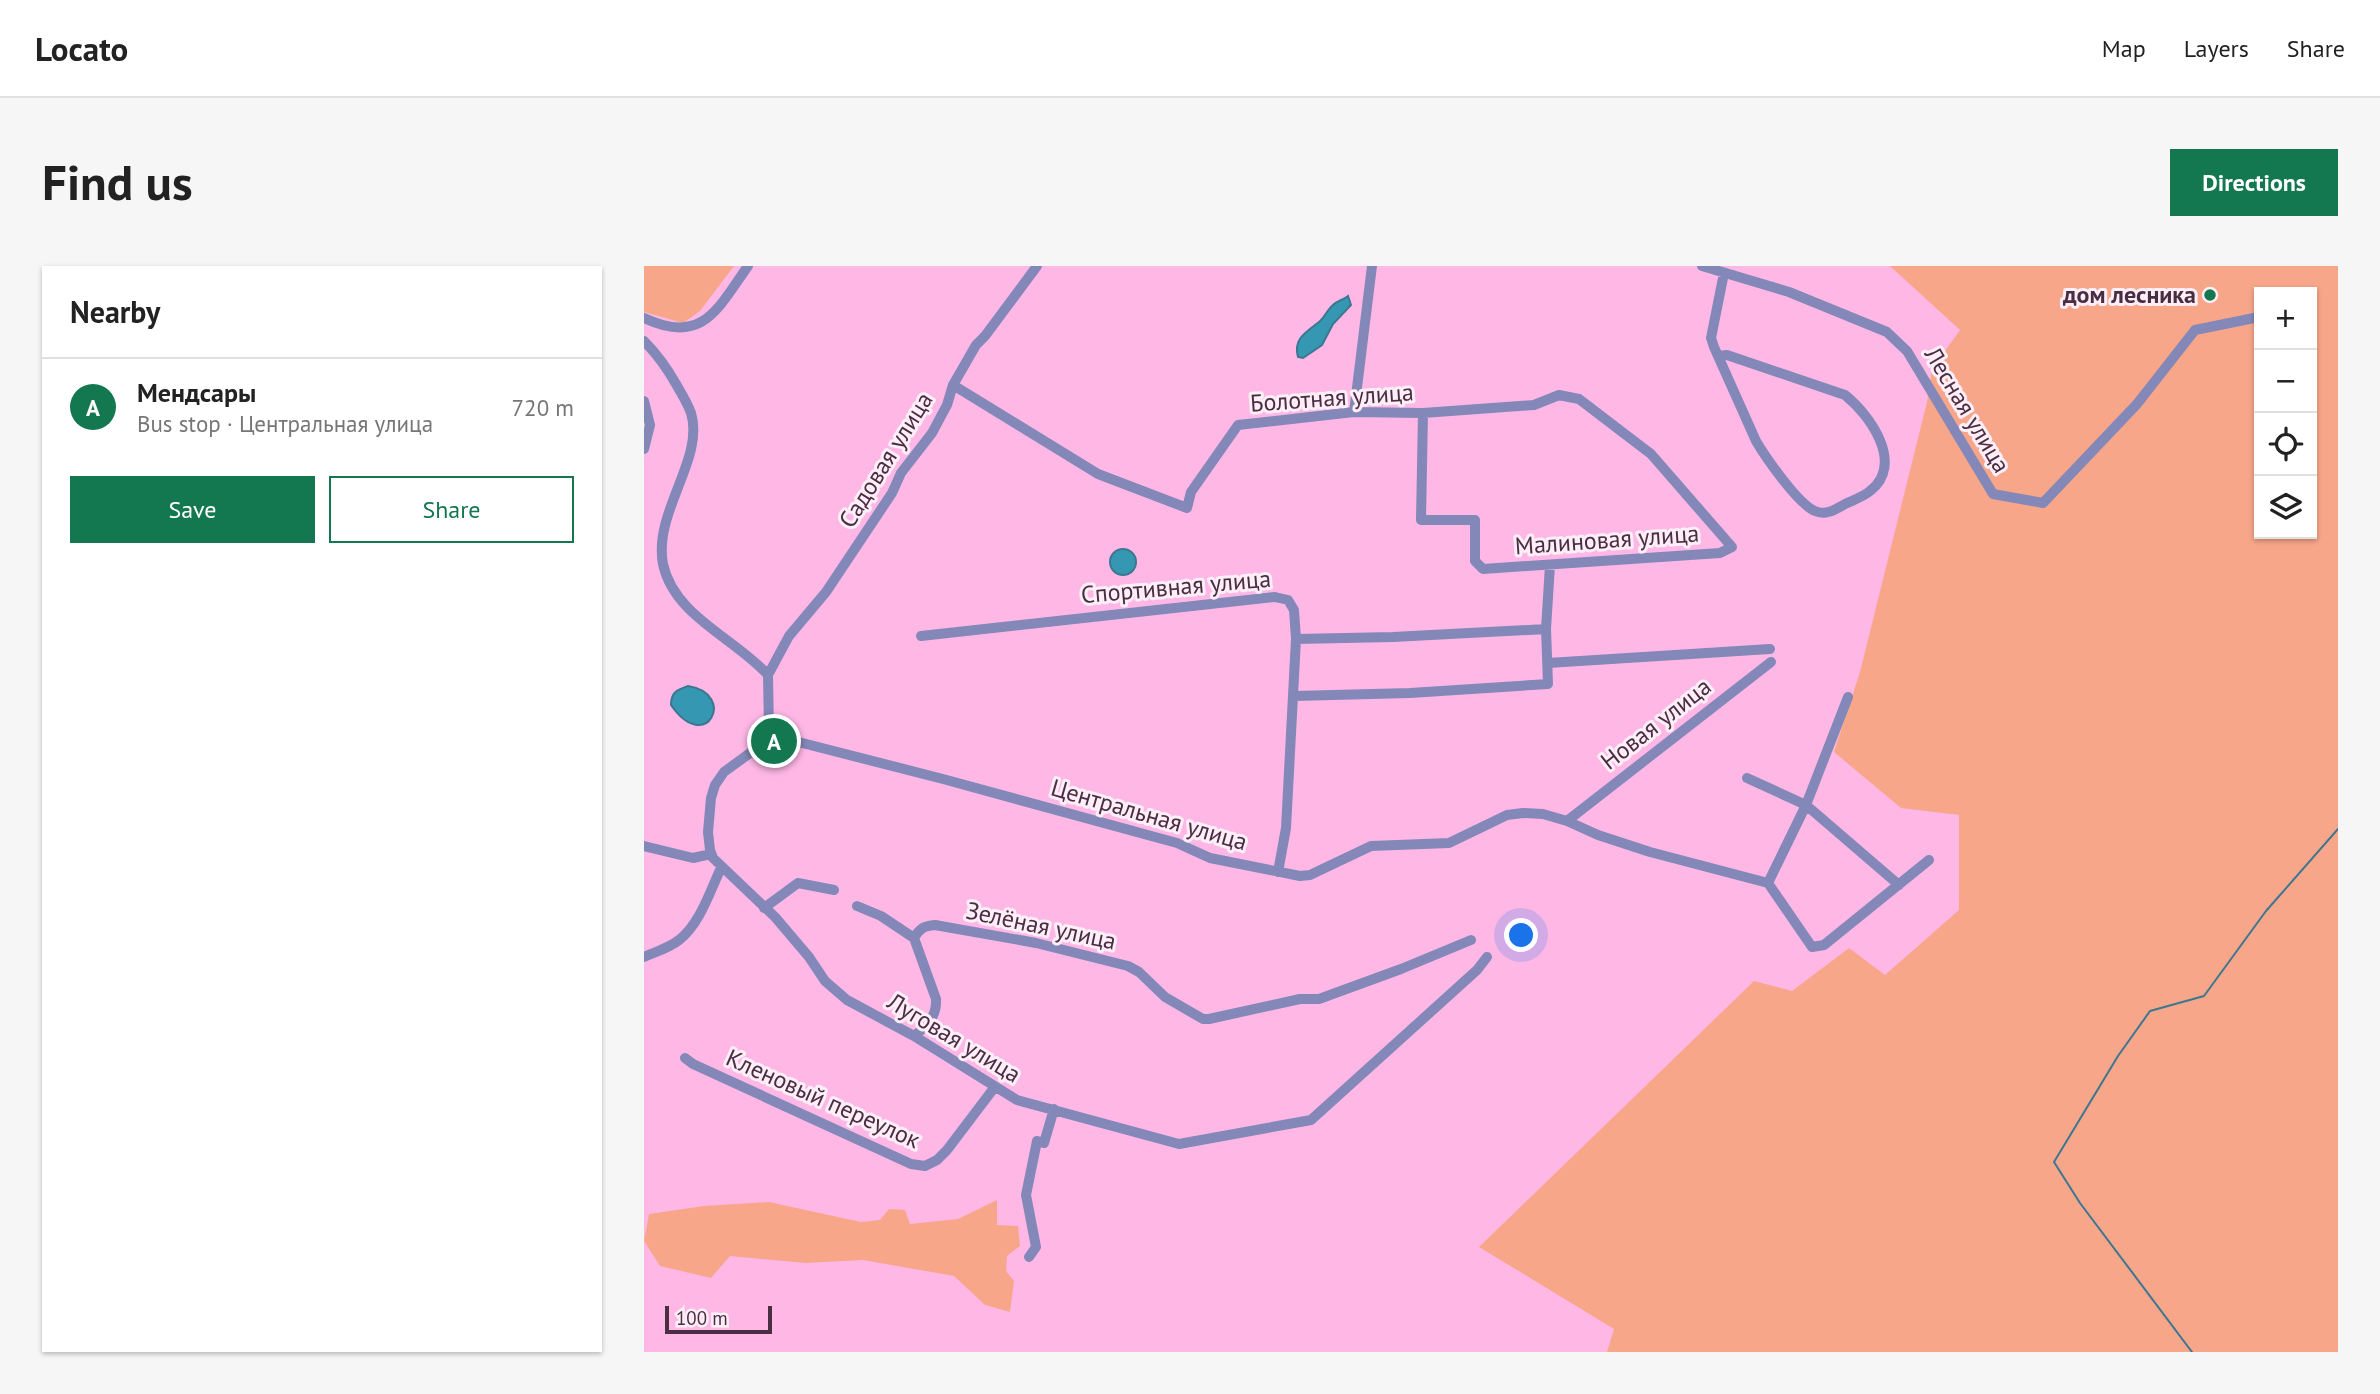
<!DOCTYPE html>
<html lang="en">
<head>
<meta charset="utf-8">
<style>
	:root { --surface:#fff; --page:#f6f6f6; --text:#222; --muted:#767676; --line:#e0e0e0; --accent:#13774f }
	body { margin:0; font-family:"PT Sans",sans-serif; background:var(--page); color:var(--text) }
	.controls { position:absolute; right:21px; top:21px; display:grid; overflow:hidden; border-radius:0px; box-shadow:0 2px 5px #0004 }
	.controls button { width:63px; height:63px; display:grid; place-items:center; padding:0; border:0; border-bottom:2px solid var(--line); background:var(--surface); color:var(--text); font:35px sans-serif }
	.scale { position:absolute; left:21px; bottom:18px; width:107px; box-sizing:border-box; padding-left:7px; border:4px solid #492d40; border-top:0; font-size:19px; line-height:24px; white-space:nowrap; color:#492d40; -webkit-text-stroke:5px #fdeef7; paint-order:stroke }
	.you { position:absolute; left:878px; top:670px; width:24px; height:24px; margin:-18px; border:5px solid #fff; border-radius:50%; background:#1a73e8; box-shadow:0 0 0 10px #1a73e833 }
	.badge { display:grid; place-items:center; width:46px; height:46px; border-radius:50%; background:var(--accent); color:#fff; font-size:23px; font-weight:700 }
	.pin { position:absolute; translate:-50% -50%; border:4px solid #fff; box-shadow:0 2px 7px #0006 }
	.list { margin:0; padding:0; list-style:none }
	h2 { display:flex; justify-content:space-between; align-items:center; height:91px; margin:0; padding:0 28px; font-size:30px }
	h2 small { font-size:23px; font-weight:400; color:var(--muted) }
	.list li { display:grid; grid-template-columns:46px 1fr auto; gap:21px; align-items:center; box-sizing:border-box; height:98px; padding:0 28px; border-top:2px solid var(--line) }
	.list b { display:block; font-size:26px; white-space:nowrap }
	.list p { margin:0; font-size:23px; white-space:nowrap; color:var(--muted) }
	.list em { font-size:23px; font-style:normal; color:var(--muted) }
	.actions { display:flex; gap:14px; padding:21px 28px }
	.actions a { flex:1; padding:16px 0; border:2px solid var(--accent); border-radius:0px; text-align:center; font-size:24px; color:var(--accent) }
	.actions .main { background:var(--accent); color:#fff }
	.icon { flex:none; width:38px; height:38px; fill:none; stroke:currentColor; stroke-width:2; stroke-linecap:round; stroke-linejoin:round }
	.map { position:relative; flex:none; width:1694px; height:1086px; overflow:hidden; border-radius:0px }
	header { display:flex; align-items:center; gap:42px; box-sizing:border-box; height:98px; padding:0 35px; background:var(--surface); border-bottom:2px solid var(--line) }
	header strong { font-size:33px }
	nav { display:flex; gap:38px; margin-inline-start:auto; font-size:24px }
	.intro { display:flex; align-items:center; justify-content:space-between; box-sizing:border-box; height:168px; padding:0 42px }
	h1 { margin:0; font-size:49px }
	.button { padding:18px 32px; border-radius:0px; background:var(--accent); color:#fff; font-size:24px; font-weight:700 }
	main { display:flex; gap:42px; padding:0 42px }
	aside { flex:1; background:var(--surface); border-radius:0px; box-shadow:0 2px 5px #0004 }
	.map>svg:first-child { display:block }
	.green { fill:#f7a68a; fill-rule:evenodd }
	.water { fill:#3697b2; stroke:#3c7790; stroke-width:2 }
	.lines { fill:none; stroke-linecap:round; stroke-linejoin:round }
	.stream { stroke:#3c7790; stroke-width:2 }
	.minor { stroke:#8388b8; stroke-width:10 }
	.poi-dot { fill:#13774f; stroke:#fdeef7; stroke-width:2.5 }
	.labels { text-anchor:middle; stroke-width:6; stroke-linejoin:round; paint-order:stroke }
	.poi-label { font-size:24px; font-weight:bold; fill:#492d40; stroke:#fdeef7; text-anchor:end }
	.street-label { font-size:24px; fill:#492d40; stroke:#fdeef7 }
</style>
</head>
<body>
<header>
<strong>Locato</strong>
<nav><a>Map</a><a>Layers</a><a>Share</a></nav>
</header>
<div class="intro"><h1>Find us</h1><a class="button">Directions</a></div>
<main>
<aside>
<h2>Nearby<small></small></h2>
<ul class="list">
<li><span class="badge">A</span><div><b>Мендсары</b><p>Bus stop · Центральная улица</p></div><em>720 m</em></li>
</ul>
<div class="actions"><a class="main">Save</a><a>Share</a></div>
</aside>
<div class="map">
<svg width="1694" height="1086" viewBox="0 0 1694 1086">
	<rect width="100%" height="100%" fill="#ffb8e6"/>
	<path class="green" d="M0,0H90L56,45L39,57L0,46Z
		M1246,0H1694V1086H963L970,1063L835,981L1110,715L1148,725L1205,682L1241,709L1315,644V549L1257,542L1190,486L1216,406L1283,136L1288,103L1316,64ZM1615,26H1668V268H1615Z
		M353,934V959L374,960L376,980L363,990L362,1005L370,1015L366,1046L341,1039L310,1010L219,994L161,997L86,990L67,1012L16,1000L0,975L5,948L60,940L125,936L217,956L236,954L245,943L261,944L266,958L314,953Z"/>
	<path class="water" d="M704,30L707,39L689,58L678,79L659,92L654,91C649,73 662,66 675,56C681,51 683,44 689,39C693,35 699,34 704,30Z
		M466 296a13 13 0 1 1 26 0a13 13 0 1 1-26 0Z
		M44,420C94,428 62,490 27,439C27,426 33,424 44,420Z"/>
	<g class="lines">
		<path class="stream" d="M1548,1086L1436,937L1410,896L1474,790L1506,745L1560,730L1622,645L1694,563"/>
		<path class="minor" d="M1058,0L1145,26L1243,66L1263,85L1349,228L1399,237L1493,138L1551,64L1615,51
			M0,52C59,80 74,42 104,0
			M0,75C13,88 23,102 32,118C37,127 43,136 47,147C61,193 9,246 19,298C30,350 91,372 124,409L125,464L119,475L106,487L80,506L71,519L67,532L64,566L66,584L69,592L131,651L165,691L181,715L203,734L270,770L373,834L535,878L667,854L833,704L843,691
			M1074,90L1083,89L1201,129C1226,149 1261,198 1226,225C1219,231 1209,234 1201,238C1192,243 1182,250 1171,245C1154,238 1122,192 1112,175L1070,81L1067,72L1080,7
			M309,119L454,208L543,242L547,226L594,159L710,146L779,147L890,139L915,129L935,133L1007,188L1088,281L1076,287L839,303L831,295V254H777L779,147
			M0,135L6,159L0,183
			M710,146L728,0
			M277,370L631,331L644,334L650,344L652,373L642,562L634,606
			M652,373L749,371L902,363
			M904,397L1126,383
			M124,409L145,370L182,326L248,227L257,207L288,167L303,139L309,119L332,79L341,70L393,0
			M650,430L766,427L904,418L902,363L906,299
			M125,464L131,470L299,513L533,577L566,592L656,610L666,609L727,580L805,577L863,549L879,547L899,548L923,555L954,569L1006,586L1124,617L1168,681L1180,679L1285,594
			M1103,512L1162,539L1255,619
			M923,555L1127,396
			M0,580L49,592L67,588
			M1124,617L1162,539L1204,431
			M213,640L237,650L270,672L292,733C293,751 283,760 270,770
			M120,642L154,617L190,624
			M270,672C276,662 280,660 291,659L392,677L484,700L495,706L521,731L559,753H565L656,733H675L757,703L827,674
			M0,691C11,686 25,682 35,674C56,658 66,625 77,602
			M41,792L49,798L267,898L281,900L293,894L303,884L350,822
			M385,991L392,981L382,929L393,875L400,877L410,843"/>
	</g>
	<circle class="poi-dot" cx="1566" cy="29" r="7"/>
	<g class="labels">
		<g class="poi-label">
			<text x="1552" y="37">дом лесника</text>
		</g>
		<g class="street-label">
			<text transform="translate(688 132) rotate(-4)" y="8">Болотная улица</text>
			<text transform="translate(1323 144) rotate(59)" y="8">Лесная улица</text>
			<text transform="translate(242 194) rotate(-58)" y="8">Садовая улица</text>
			<text transform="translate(963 274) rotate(-4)" y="8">Малиновая улица</text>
			<text transform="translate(532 321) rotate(-5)" y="8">Спортивная улица</text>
			<text transform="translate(1012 458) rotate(-38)" y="8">Новая улица</text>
			<text transform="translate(505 549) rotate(16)" y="8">Центральная улица</text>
			<text transform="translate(397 660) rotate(12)" y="8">Зелёная улица</text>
			<text transform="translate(310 772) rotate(31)" y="8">Луговая улица</text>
			<text transform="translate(179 833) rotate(24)" y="8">Кленовый переулок</text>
		</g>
	</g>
</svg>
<div class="controls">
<button>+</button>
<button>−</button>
<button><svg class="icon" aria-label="locate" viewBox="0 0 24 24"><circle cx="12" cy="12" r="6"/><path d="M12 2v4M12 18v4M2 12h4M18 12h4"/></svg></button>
<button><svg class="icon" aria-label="layers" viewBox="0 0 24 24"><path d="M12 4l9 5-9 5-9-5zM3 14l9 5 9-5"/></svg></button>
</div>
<div class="scale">100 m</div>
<div class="you"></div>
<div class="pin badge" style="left:130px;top:475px">A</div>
</div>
</main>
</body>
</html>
